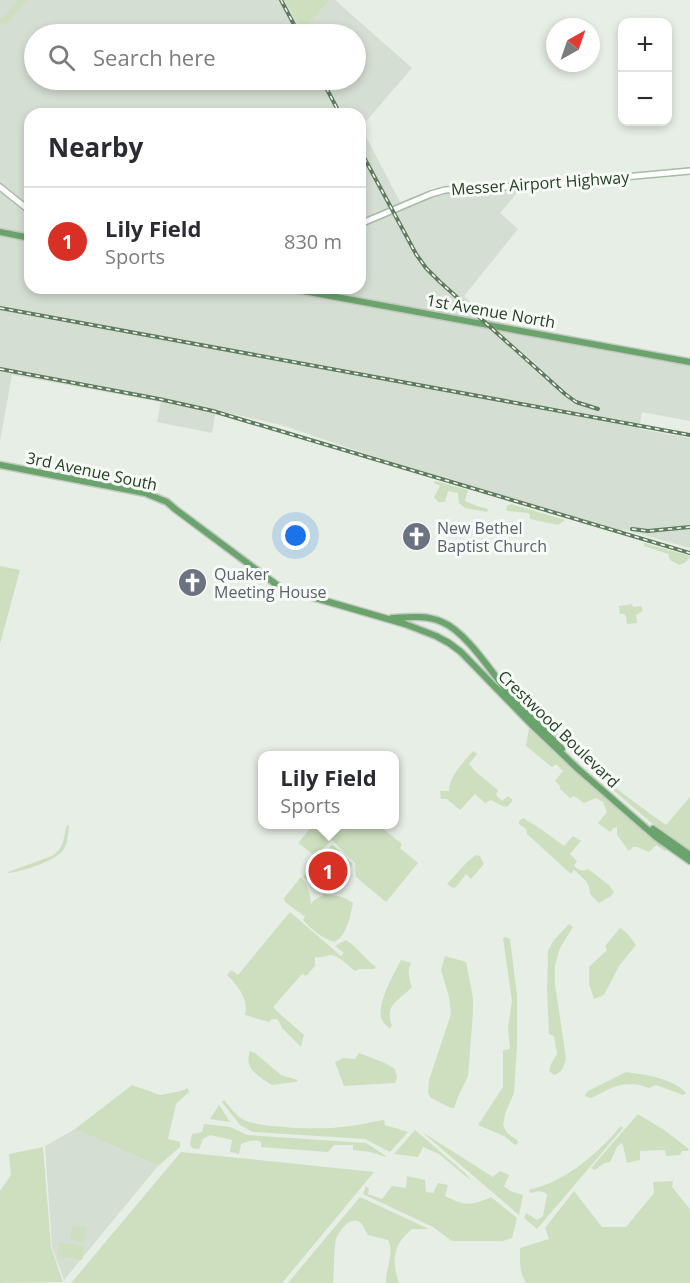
<!DOCTYPE html>
<html lang="en">
<head>
<meta charset="utf-8">
<style>
	:root { --surface:#fff; --page:#f7f7f7; --text:#2b2b33; --muted:#7c7c81; --line:#e1e1e2; --accent:#d93025 }
	body { margin:0; font-family:"Open Sans",sans-serif; background:var(--page); color:var(--text) }
	.controls { position:absolute; right:18px; top:18px; display:grid; overflow:hidden; border-radius:12px; box-shadow:0 3px 9px #0003 }
	.controls button { width:54px; height:54px; display:grid; place-items:center; padding:0; border:0; border-bottom:2px solid var(--line); background:var(--surface); color:var(--text); font:30px sans-serif }
	.compass { position:absolute; left:546px; top:18px; width:54px; height:54px; border-radius:50%; background:var(--surface); box-shadow:0 3px 9px #0003; rotate:40deg }
	.you { position:absolute; left:296px; top:536px; width:21px; height:21px; margin:-15px; border:4px solid #fff; border-radius:50%; background:#1a73e8; box-shadow:0 0 0 9px #1a73e833 }
	.badge { display:grid; place-items:center; width:39px; height:39px; border-radius:50%; background:var(--accent); color:#fff; font-size:20px; font-weight:700 }
	.pin { position:absolute; translate:-50% -50%; border:3px solid #fff; box-shadow:0 2px 6px #0006 }
	.popup { position:absolute; left:258px; top:751px; width:141px; height:78px; box-sizing:border-box; display:grid; place-content:center; border-radius:12px; background:var(--surface); filter:drop-shadow(0 2px 4px #0005); font-size:20px; white-space:nowrap; color:var(--muted) }
	.popup b { font-size:22px; color:var(--text) }
	.popup::after { content:''; position:absolute; left:50%; top:100%; margin-left:-12px; border:12px solid transparent; border-top-color:var(--surface) }
	.list { margin:0; padding:0; list-style:none }
	h2 { display:flex; justify-content:space-between; align-items:center; height:78px; margin:0; padding:0 24px; font-size:26px }
	h2 small { font-size:20px; font-weight:400; color:var(--muted) }
	.list li { display:grid; grid-template-columns:39px 1fr auto; gap:18px; align-items:center; box-sizing:border-box; height:108px; padding:0 24px; border-top:2px solid var(--line) }
	.list b { display:block; font-size:22px; white-space:nowrap }
	.list p { margin:0; font-size:20px; white-space:nowrap; color:var(--muted) }
	.list em { font-size:20px; font-style:normal; color:var(--muted) }
	.icon { flex:none; width:33px; height:33px; fill:none; stroke:currentColor; stroke-width:2; stroke-linecap:round; stroke-linejoin:round }
	.map { position:relative; flex:none; width:690px; height:1283px; overflow:hidden }
	.search { position:absolute; background:var(--surface); box-shadow:0 3px 9px #0003; left:24px; top:24px; width:342px; height:66px; display:flex; align-items:center; gap:15px; box-sizing:border-box; padding:0 21px; border-radius:33px; color:var(--muted); font-size:22px }
	.panel { position:absolute; background:var(--surface); box-shadow:0 3px 9px #0003; left:24px; top:108px; width:342px; height:186px; border-radius:18px }
	.map>svg:first-child { display:block }
	.built { fill:#d5ded3; fill-rule:evenodd }
	.green { fill:#cddfbf }
	.lines { fill:none; stroke-linecap:round; stroke-linejoin:round }
	.secondary-casing { stroke:#a6baa4; stroke-width:8 }
	.primary-casing { stroke:#c2cac2; stroke-width:9 }
	.secondary { stroke:#fff; stroke-width:5 }
	.primary { stroke:#6aa36b; stroke-width:6 }
	.rail-casing { stroke:#5f7c5f; stroke-width:4 }
	.rail { stroke:#f7faf6; stroke-width:1.5; stroke-dasharray:4.5; stroke-linecap:butt }
	.labels { text-anchor:middle; stroke-width:6; stroke-linejoin:round; paint-order:stroke }
	.street-label { font-size:16px; fill:#244124; stroke:#f7faf6 }
	.worship-label { font-size:16px; fill:#5b616d; stroke:#f7faf6; text-anchor:start }
</style>
</head>
<body>
<div class="map">
<svg width="690" height="1283" viewBox="0 0 690 1283">
	<rect width="100%" height="100%" fill="#e7eee5"/>
	<path class="built" d="M0,0H285L302,32L330,0H335L412,68L361,127L400,202L440,187L521,188L500,213L518,229L464,296L502,330L690,365V421L642,412L639,429L690,438V548L623,529L622,531L382,459L281,425L216,410L212,433L157,422L161,402L12,375L0,441ZM34,34H356V80H34ZM30,114H360V288H30Z
		M75,1129L158,1166L64,1280L52,1247L45,1146Z"/>
	<path class="green" d="M18,0H27L5,26L0,22V17L2,19Z
		M285,0H330L302,32Z
		M435,481L468,490L465,501L477,506L488,509L487,512L465,508L459,503L458,493L448,491L445,502H438L434,497L440,486L434,483Z
		M511,504L565,520L558,525L530,519V515L528,513L508,511L506,510L507,506Z
		M644,543L690,556C688,561 684,564 679,565L670,560L668,554L644,546Z
		M0,566L20,570L0,644Z
		M632,604L633,607L641,606L643,611L636,615L637,623L627,624L626,616L624,614H620L619,606Z
		M542,712C573,758 621,793 666,825L690,797V850L670,839L598,777L535,716Z
		M529,728L555,753L667,849L665,851L656,845L649,852L637,847H633L629,851L617,835V827L614,828L610,832L598,823L607,812L603,802L596,798L584,803L574,796L570,798L560,789V786L555,781L563,771L556,764L552,767L526,746Z
		M473,751L477,754L469,764L476,772L498,790L496,795L502,801L508,796L513,800L507,807L502,806L491,800L485,803L475,794L460,810L447,799H441L440,791H449C449,776 464,762 473,751Z
		M523,818L541,829L564,846L573,836L581,841L570,854L577,861L574,866C579,870 581,872 588,869L609,885L614,892L611,896L599,903L590,894C590,882 583,878 574,870L571,874C556,861 542,847 527,834L526,829L519,824V821Z
		M314,824L378,825L402,844L400,848L418,863L386,902L356,877L355,863L332,840L315,856L298,843Z
		M67,825L69,826C68,834 68,843 64,849C56,861 21,872 8,873V872L52,856C65,848 63,837 67,825Z
		M332,845H333L353,864L326,895C336,895 344,896 353,903C350,916 347,936 334,942C322,938 311,929 303,920L306,914L304,916L285,902L284,898L301,877C308,886 310,893 311,904L314,900L324,895L303,877Z
		M476,855L480,856L484,864L471,879L466,874L456,887L453,888L447,884L467,862Z
		M290,912L341,956L344,953L335,946L346,940C358,948 365,959 376,967L374,969H359L355,971C350,967 337,954 330,955C324,956 322,958 315,957V966L306,976L302,974L273,1007L281,1015L304,1035L301,1047L282,1028L280,1023L277,1019H272L269,1022L245,1015C249,999 238,986 227,975L231,970L238,975Z
		M569,924L573,927L560,948L555,965V984L566,1059C564,1066 562,1073 554,1075L549,1071L551,1064L557,1054L554,1036L549,1034L547,990L548,951L554,940Z
		M620,928L627,933L636,945L619,966L604,995L594,999L589,984V967L607,950L605,946Z
		M506,937L510,939L517,995V1046L514,1093L505,1114L503,1125L507,1133L517,1140L518,1143L515,1145L504,1136L478,1125L503,1087V1050L510,1049L508,1028L512,1001L503,938Z
		M445,956L466,962L473,998V1012L468,1076L458,1097L454,1108H451L431,1098L428,1093L429,1080L451,1014L449,997L441,970Z
		M401,960L411,963C407,972 409,978 412,987C401,999 383,1005 392,1025L390,1029C386,1025 382,1022 381,1017C378,1001 394,974 401,960Z
		M250,1051L255,1053L281,1075L298,1080L296,1082L272,1085C259,1076 243,1069 250,1051Z
		M359,1053L385,1063L395,1069L397,1078L395,1083L344,1086L335,1062L343,1058L355,1059Z
		M626,1072C643,1074 675,1079 686,1093L683,1095L656,1085L649,1088C625,1079 613,1087 592,1098L587,1097L585,1095L588,1091Z
		M132,1085L160,1095L181,1091L188,1088L189,1092L176,1104L168,1139L180,1142V1147L158,1166L75,1129Z
		M224,1100C230,1107 236,1116 244,1120C259,1128 324,1130 342,1127C356,1126 370,1122 384,1120L385,1125L408,1132L390,1152L365,1139L253,1132L240,1125L222,1102Z
		M219,1105L230,1122L210,1119Z
		M638,1114L664,1130L689,1149L688,1151H682L680,1155L666,1156L665,1150L640,1151V1160L627,1163L623,1145L621,1143L617,1147L610,1162L604,1163L595,1170L591,1168Z
		M204,1124L230,1127L247,1135L366,1143L386,1156V1157L370,1152L353,1150V1145H334L328,1152L261,1147V1142C254,1139 249,1141 241,1144L239,1154L230,1152L232,1140L210,1135L203,1139L199,1149L192,1148L190,1144L192,1134L202,1132Z
		M621,1126L623,1128L537,1229L524,1218L526,1213L537,1220L543,1216L547,1195C543,1189 536,1192 530,1193L529,1190C567,1181 597,1154 621,1126Z
		M415,1130L465,1173L470,1179H469L439,1154L423,1147L418,1157L394,1154Z
		M422,1132L493,1177L500,1171L509,1175L504,1186L510,1191L523,1195L519,1215Z
		M43,1147L51,1247L63,1282L0,1283V1191L11,1175L9,1154Z
		M181,1152L374,1172L282,1283H71Z
		M407,1176L425,1180L426,1192L433,1193L438,1183L448,1185L445,1196C465,1206 471,1206 491,1197L517,1218L512,1238L503,1241H452L433,1227L363,1194L366,1186L369,1189L368,1194L382,1199L392,1186L406,1188Z
		M673,1181L672,1187L690,1209V1283H526C519,1272 520,1261 520,1248L549,1239L545,1228L574,1191L602,1227H626L654,1193L653,1182Z
		M360,1197L429,1229H412C393,1244 391,1261 399,1283H386C385,1269 395,1253 388,1240L368,1235C366,1232 364,1226 361,1223C351,1214 339,1231 336,1239C334,1246 334,1274 333,1283H288Z
		M73,1225L87,1228L84,1243L70,1240Z
		M59,1242L84,1246L82,1260L57,1256Z"/>
	<g class="lines">
		<defs>
			<path id="secondary" d="M0,187L30,211
				M360,224L431,194L445,190L525,186L690,171"/>
			<path id="primary" d="M0,232L30,238
				M287,288L690,362
				M0,465L145,493L167,502L175,509L281,588L405,624L436,636L449,643L461,652L531,724L578,769L656,837L690,861
				M392,618C408,617 427,615 442,622C467,632 493,675 511,696C527,714 545,731 562,749
				M653,829L690,855"/>
		</defs>
		<use href="#secondary" class="secondary-casing"/>
		<use href="#primary" class="primary-casing"/>
		<use href="#secondary" class="secondary"/>
		<use href="#primary" class="primary"/>
		<defs>
			<path id="rail" d="M281,0L299,34
				M322,80L340,114
				M360,150L416,254L426,268L440,282L565,394L576,402L598,409
				M0,308L690,435
				M0,369L159,399L213,411L690,553
				M632,529L648,531L690,527"/>
		</defs>
		<use href="#rail" class="rail-casing"/>
		<use href="#rail" class="rail"/>
	</g>
	<defs>
		<symbol id="church-disc" viewBox="-11 -11 22 22"><circle r="9.5" fill="#6b7280" stroke="#f7faf6"/><path d="M-1.2-6h2.4v3.5h3.3v2.4h-3.3V6h-2.4V-.1h-3.3v-2.4h3.3Z" fill="#fff"/></symbol>
	</defs>
	<g fill-rule="evenodd">
		<use href="#church-disc" x="400" y="520" width="33" height="33"/>
		<use href="#church-disc" x="176" y="566" width="33" height="33"/>
	</g>
	<g class="labels">
		<g class="street-label">
			<text transform="translate(540 183) rotate(-4)" y="6">Messer Airport Highway</text>
			<text transform="translate(491 311) rotate(10)" y="6">1st Avenue North</text>
			<text transform="translate(92 471) rotate(12)" y="6">3rd Avenue South</text>
			<text transform="translate(559 729) rotate(44)" y="6">Crestwood Boulevard</text>
		</g>
		<g class="worship-label">
			<text x="437" y="534">New Bethel<tspan x="437" dy="18">Baptist Church</tspan></text>
			<text x="214" y="580">Quaker<tspan x="214" dy="18">Meeting House</tspan></text>
		</g>
	</g>
</svg>
<div class="controls">
<button>+</button>
<button>−</button>
</div>
<svg class="compass" viewBox="-18 -18 36 36"><path d="M0-13l5 13h-10z" fill="#e53935"/><path d="M0 13l5-13h-10z" fill="#7c7c81"/></svg>
<div class="you"></div>
<div class="pin badge" style="left:328px;top:871px">1</div>
<div class="popup"><b>Lily Field</b>Sports</div>
<div class="search"><svg class="icon" aria-label="search" viewBox="0 0 24 24"><circle cx="10" cy="10" r="6"/><path d="M15 15l6 6"/></svg>Search here</div>
<section class="panel">
<h2>Nearby<small></small></h2>
<ul class="list">
<li><span class="badge">1</span><div><b>Lily Field</b><p>Sports</p></div><em>830 m</em></li>
</ul>
</section>
</div>
</body>
</html>
